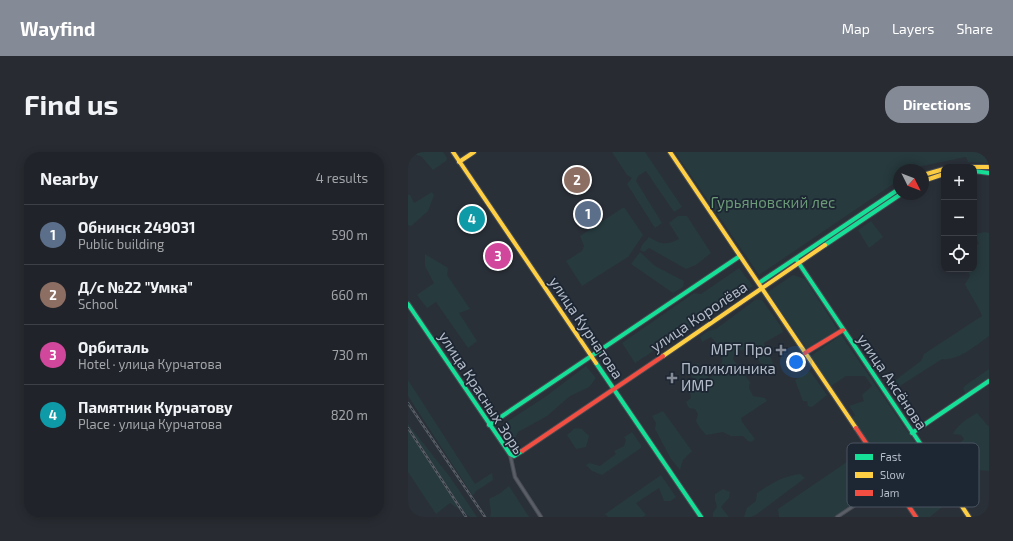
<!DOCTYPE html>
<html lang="en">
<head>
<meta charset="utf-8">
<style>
	:root { --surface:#20242a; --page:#282c32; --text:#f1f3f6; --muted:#a2a4a8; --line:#3d4147; --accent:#848b96 }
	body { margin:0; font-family:"Exo 2",sans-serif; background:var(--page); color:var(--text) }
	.controls { position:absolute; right:12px; top:12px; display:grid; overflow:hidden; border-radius:8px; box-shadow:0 2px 10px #0003 }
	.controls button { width:36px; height:36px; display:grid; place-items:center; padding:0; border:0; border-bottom:1px solid var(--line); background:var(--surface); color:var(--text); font:20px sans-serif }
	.compass { position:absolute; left:485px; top:12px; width:36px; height:36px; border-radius:50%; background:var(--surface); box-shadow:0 2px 10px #0003; rotate:132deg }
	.you { position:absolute; left:388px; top:210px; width:14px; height:14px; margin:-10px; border:3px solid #fff; border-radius:50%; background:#1a73e8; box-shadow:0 0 0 6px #1a73e833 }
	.badge { display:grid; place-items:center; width:26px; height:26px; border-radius:50%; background:var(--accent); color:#fff; font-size:13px; font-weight:700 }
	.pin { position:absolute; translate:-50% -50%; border:2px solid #fff; box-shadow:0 1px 4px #0006 }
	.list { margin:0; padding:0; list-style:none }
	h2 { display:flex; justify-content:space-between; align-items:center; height:52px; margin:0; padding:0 16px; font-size:17px }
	h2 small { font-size:13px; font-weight:400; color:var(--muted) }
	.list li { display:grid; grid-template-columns:26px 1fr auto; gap:12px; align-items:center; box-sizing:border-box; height:60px; padding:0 16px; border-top:1px solid var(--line) }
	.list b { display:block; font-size:15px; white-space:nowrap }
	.list p { margin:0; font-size:13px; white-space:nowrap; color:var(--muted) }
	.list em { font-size:13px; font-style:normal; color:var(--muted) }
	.icon { flex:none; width:22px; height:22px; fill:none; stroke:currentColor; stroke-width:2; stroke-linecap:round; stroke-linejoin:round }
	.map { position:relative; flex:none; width:581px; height:365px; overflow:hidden; border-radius:16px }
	header { display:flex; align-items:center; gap:24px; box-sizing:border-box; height:56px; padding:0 20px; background:var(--accent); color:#fff }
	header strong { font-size:19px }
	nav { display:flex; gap:22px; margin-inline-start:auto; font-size:14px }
	.intro { display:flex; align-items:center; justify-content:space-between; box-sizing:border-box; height:96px; padding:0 24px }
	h1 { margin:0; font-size:28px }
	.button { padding:10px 18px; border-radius:16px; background:var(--accent); color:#fff; font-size:14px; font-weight:700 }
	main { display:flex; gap:24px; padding:0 24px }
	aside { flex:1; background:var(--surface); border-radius:16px; box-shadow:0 2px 10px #0003 }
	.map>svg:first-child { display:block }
	.green { fill:#273a3e }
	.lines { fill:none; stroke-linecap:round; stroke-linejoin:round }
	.street-casing { stroke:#484c53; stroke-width:4.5 }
	.fast-casing { stroke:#484c53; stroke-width:6 }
	.slow-casing { stroke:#484c53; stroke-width:6 }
	.jam-casing { stroke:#484c53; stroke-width:6 }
	.street { stroke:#5a5e66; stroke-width:2.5 }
	.fast { stroke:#16e098; stroke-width:4 }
	.slow { stroke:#ffcf43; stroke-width:4 }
	.jam { stroke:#f24e42; stroke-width:4 }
	.rail-casing { stroke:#595d64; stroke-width:2.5 }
	.rail { stroke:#1d2633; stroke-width:1; stroke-dasharray:3; stroke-linecap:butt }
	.poi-dot { fill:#848b96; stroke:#1d2633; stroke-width:1.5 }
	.labels { text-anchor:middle; stroke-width:3.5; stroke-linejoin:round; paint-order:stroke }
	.park-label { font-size:15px; fill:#6b9a76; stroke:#1d2633 }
	.street-label { font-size:15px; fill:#b4bcc9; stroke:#1d2633 }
	.poi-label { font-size:15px; fill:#b4bcc9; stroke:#1d2633; text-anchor:end }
	.key { fill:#1d2633; stroke:#4a5360; stroke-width:1 }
	.key-label { font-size:11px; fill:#b4bcc9 }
</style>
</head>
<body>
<header>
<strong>Wayfind</strong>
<nav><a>Map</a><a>Layers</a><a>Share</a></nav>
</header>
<div class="intro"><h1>Find us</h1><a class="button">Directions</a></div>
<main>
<aside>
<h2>Nearby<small>4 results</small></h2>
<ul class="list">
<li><span class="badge" style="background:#5c6f8a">1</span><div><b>Обнинск 249031</b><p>Public building</p></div><em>590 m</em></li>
<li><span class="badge" style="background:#8d6e63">2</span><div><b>Д/с №22 &quot;Умка&quot;</b><p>School</p></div><em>660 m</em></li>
<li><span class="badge" style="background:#d1479c">3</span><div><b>Орбиталь</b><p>Hotel · улица Курчатова</p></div><em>730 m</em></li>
<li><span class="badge" style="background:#0f9aa8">4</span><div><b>Памятник Курчатову</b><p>Place · улица Курчатова</p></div><em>820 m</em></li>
</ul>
</aside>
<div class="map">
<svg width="581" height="365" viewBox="0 0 581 365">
	<rect width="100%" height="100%" fill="#2a3038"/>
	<path class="green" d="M8,0H35L39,6L38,9L25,18L14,5L7,2Z
		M204,0H237L274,55L266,60L238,19L230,24L228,29L254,71L247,76L219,32L224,26L219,23Z
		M267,0H581V11L560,10L558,5L514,14L507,18H491V28L351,123Z
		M24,40L26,43L20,59L3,74L0,73V43H2L6,51Z
		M216,55L235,83L220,105L174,134L158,109L174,99L176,94L172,84Z
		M270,64H279L303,101L288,113L278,117L241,96L236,100L232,98L234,93L241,85C253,92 257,94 271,87L261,71Z
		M463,69L475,85L461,96L450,78Z
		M577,80L581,81V184C568,193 551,209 534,207L481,241L477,236L513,209L516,202L574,164C570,153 562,143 557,132L562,124L559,117H566V94L571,92L567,82Z
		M232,100L247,114L276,129L275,135L265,141L223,112Z
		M17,102L40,116L39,123L62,157L51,161L69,189L60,196L28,150L19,156L9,143L26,131L17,114Z
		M331,116L345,134L227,211L214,191L286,141L293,142Z
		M385,123L397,127L430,178L399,197L360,140Z
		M347,148H354L372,173L375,180L356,191L365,211L362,214L352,211L342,196L327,200L325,207L342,230L341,236L345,244L357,246L359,249L333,266L334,270L347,287L343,290L340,289L335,284H323L315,280L298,283L292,276L288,269L290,262L287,257L281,256L278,250L283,246L282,240L290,233L278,217L290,211L301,226C319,214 318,200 303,185L294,190L292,185L300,179L308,177Z
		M433,183L545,346L522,365H511L444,265L447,263L441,254L456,249L454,243L464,234L457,224H438L423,234L403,204Z
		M178,214L188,226L181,235L162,244L139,264L110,280L108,285L104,286L97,279L94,273L137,245Z
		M581,217V226L561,241H557L555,236L558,233Z
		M402,219L419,243L404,255L400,254L399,249H395L387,228Z
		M0,228L67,332L84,321L85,328L68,339L65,344L0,244Z
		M255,259L284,299L275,308L272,318L263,307L247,277L248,271L244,264Z
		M569,261L581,275V319L555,317L556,307L546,306L541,300L544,291L550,293L556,287L553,283L545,282C549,273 560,266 569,261Z
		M0,272L42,325L69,365H62L42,351L28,362L0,320Z
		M167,276L174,277L181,284L178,295L168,297L159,283Z
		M224,280L233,293V296L194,323L184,319L178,313L182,311L192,314L208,302L206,299L216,294L218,288L216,285Z
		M455,299L476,330L426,365H371L370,357Z
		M392,322L397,326L349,362L343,365H336L339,356L348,349L349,341C363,332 374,324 392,322Z
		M253,323L268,345L263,349H256L251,336L228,351L238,363L235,365H200L197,362Z
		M101,334L121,365H82L83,360L81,347L91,342Z
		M315,337L322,340L321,346L313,355L321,365H305V361L309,355L307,348V342Z"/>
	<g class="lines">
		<defs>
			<path id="street" d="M102,302L107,325L133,365
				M429,365L483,329"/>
			<path id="fast" d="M566,19L581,21
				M417,93L493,42
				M388,107L532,321
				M351,131L491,37
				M0,152L102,302L106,304L114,299
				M188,211L293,365
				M81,273L332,104
				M504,281L581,229"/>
			<path id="slow" d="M45,0L188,211
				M262,0L448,276
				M51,10L66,0
				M552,15H581
				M515,23L536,17
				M515,29L536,22
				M255,204L417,93
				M532,321L561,365"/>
			<path id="jam" d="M397,201L435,178
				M448,276L508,365
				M114,299L255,204"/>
		</defs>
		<use href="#street" class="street-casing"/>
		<use href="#fast" class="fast-casing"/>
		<use href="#slow" class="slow-casing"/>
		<use href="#jam" class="jam-casing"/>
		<use href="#street" class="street"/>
		<use href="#fast" class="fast"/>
		<use href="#slow" class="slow"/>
		<use href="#jam" class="jam"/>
		<defs>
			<path id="rail" d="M0,251L77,365
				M0,276L58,365"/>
		</defs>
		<use href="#rail" class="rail-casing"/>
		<use href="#rail" class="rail"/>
	</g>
	<g class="poi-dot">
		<path d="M371 192h4v4h4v4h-4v4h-4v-4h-4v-4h4z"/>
		<path d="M262 220h4v4h4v4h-4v4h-4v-4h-4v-4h4z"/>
	</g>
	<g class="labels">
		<g class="park-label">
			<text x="365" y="56">Гурьяновский лес</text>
		</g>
		<g class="street-label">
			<text transform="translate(291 165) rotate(-34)" y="5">улица Королёва</text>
			<text transform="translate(178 176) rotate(56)" y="5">улица Курчатова</text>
			<text transform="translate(484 230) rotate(56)" y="5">улица Аксёнова</text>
			<text transform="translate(73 241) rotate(57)" y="5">улица Красных Зорь</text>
		</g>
		<g class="poi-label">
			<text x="364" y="203">МРТ Про</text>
			<text x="273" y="222" text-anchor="start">Поликлиника<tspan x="273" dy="17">ИМР</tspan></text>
		</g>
	</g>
	<rect x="439" y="291" width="132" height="64" rx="6" class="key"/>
	<rect x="447" y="302" width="18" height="6" fill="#16e098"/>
	<rect x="447" y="320" width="18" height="6" fill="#ffcf43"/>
	<rect x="447" y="338" width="18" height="6" fill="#f24e42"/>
	<g class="key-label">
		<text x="472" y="309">Fast</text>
		<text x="472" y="327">Slow</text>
		<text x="472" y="345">Jam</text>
	</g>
</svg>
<div class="controls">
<button>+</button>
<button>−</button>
<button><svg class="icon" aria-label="locate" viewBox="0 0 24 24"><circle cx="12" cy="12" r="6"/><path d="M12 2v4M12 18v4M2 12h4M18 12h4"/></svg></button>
</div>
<svg class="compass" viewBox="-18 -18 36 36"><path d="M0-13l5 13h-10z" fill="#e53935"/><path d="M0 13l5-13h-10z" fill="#a2a4a8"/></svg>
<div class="you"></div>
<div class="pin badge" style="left:180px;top:62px;background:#5c6f8a">1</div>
<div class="pin badge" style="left:169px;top:28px;background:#8d6e63">2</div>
<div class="pin badge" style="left:90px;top:104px;background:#d1479c">3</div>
<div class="pin badge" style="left:64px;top:67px;background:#0f9aa8">4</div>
</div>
</main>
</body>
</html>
